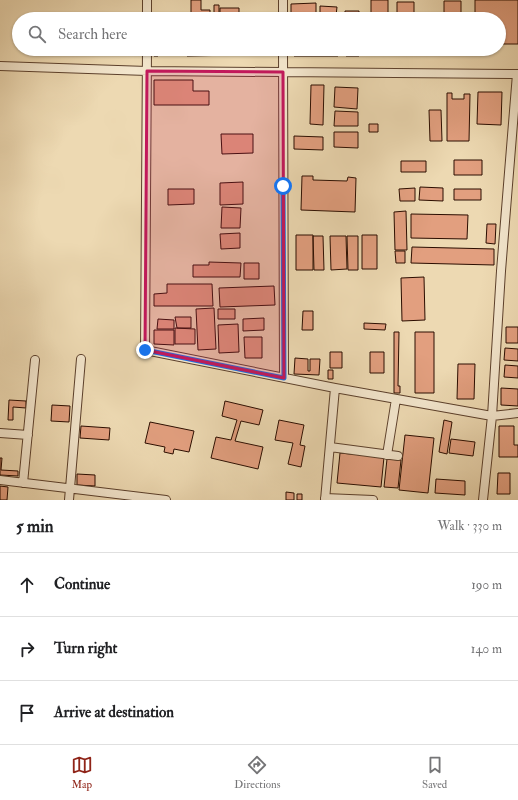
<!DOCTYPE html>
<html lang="en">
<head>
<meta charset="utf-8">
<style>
	:root { --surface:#fff; --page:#f6f6f6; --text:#202124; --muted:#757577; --line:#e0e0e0; --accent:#8f2418 }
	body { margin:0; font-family:"IM FELL Double Pica",serif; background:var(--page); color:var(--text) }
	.stop { position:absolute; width:12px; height:12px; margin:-9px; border:3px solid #1a73e8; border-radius:50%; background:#fff }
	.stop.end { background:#1a73e8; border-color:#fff; box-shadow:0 1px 4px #0008 }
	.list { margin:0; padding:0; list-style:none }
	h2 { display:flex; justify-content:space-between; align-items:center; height:52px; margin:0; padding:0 16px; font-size:17px }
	h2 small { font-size:13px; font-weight:400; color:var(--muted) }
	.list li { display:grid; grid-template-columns:26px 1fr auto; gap:12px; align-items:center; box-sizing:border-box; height:64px; padding:0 16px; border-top:1px solid var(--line) }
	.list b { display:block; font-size:15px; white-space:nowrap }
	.list em { font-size:13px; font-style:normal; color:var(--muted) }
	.icon { flex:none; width:22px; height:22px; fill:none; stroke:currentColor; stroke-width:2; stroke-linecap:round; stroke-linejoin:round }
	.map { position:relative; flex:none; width:518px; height:500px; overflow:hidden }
	.search { position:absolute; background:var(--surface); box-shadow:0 1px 3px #0004; left:12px; right:12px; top:12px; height:44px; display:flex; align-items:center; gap:10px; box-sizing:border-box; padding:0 14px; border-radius:22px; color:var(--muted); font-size:15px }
	.sheet { height:244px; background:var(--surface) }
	nav { display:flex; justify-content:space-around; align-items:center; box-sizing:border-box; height:56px; border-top:1px solid var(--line); background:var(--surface); font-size:11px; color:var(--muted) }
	nav a { display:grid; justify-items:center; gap:2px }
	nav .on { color:var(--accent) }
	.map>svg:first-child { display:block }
	.building { fill:#e29f7f; stroke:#2b0d00 }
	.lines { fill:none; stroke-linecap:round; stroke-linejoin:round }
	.minor-casing { stroke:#5c402c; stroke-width:10 }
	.minor { stroke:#f3e6cd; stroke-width:8 }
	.route { stroke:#1a73e8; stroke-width:5 }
	.marked { fill:#c2185b; fill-opacity:0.2; stroke:#c2185b; stroke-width:3; stroke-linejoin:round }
</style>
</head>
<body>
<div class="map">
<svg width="518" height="500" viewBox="0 0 518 500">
	<rect width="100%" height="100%" fill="#edd9b2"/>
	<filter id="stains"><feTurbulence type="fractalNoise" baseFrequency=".005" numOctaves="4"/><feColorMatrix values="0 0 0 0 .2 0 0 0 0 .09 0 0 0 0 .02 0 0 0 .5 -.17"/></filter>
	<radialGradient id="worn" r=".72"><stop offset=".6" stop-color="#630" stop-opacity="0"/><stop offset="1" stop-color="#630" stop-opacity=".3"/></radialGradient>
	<path class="building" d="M191,0H201V10H210V19H191Z
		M371,0H388V19H371Z
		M475,0H518V44H499V19H475Z
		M444,1H461V19H444Z
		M397,2H414V14H397Z
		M316,3V17H291V4Z
		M214,5H219V19H214Z
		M320,6L337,7L336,16H320Z
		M220,8H239V19H220Z
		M345,11H359V19H345Z
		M240,17L263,18V19H240Z
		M396,17H414V19H396Z
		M154,49H159L158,56H154Z
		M166,49H182V50L166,51Z
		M187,49H237V55L187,56Z
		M294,49H338V56H294Z
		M346,49H359V56H346Z
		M371,49H388V52H371Z
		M396,49H414V52H396Z
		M154,80H193V91H209V105H154Z
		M311,85H324L323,125L310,124Z
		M335,87L358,88L357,109L334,107Z
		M478,92H502L501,125L477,124Z
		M447,93H452V99H464V94H470L469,141H447Z
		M429,110H441L442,141H430Z
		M335,111L358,112V126H334Z
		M369,124H378V132H369Z
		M334,132H358V148L334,147Z
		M221,134H253V153L222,154Z
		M294,136L323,137V150L294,149Z
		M454,160H482V175H454Z
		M401,161H426V172H401Z
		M302,176H313V180L347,181L348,177L356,178L355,212L301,210Z
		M243,182V204L220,205V183Z
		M420,187L443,188V201L419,200Z
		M415,188V201H400L399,189Z
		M168,189H194V204L168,205Z
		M454,189H481V200H454Z
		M222,207L241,208L240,228H221Z
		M406,211L407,250H395L394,212Z
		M411,214L468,215L467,239L411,238Z
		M487,224H496L495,244L486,243Z
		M240,233V248L221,249L220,234Z
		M296,235H313V270H296Z
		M362,235H377V269H362Z
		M313,236H323L324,270H314Z
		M330,236H346L347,269L331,270Z
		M347,236H358V270H348Z
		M412,247L494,249V265L411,263Z
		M395,251H405V263H396Z
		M209,262L241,263L240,277H193V265H209Z
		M244,263H259V279H244Z
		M424,277L425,320L402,321L401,278Z
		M167,284H212L213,306H154V294L167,293Z
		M274,286L275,305L220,307L219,288Z
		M214,308L216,349L198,350L196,309Z
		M218,309H235V319H218Z
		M303,311H313V330H302Z
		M175,317H191V328H177Z
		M264,318V330L243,331V319Z
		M158,319L174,320V329H157Z
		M364,323L386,324L385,330L364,329Z
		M238,324L239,352L219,353L218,325Z
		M506,327H518V343H506Z
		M175,328L195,329V344H175Z
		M154,330H174V345L154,344Z
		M394,332H399L398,386H400V393H394Z
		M415,332H434V393H415Z
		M244,337H262V358H245Z
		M505,348L518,349V361L504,360Z
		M330,352H342V368H330Z
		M370,352H384V373H370Z
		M295,358L308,359V371H310V359H320L319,375L294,374Z
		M458,364H475L474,399H457Z
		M505,365L518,366V378L504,377Z
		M328,370H333V379H328Z
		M501,388L518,389V406L501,405Z
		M9,400L26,401V408L13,407V420H8Z
		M225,401L263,410L259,425L241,421L235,441L263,447L258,469L211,458L216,437L231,440L237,420L222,416Z
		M52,405L70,406L69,422L51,421Z
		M279,420L304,425L300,445L305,446L301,467L288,464L293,443L275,440Z
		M444,420L452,422L447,454L439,452Z
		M150,422L194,431L189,452L174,449L173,454L164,452L165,447L145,443Z
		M81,426L110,428L109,440L80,438Z
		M499,426H514V445H518V457H499Z
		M405,435L434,438L428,493L399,490Z
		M451,439L475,442L473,456L449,453Z
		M340,453L384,457L381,487L337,483Z
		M0,458H2L1,470L18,471V476L0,475Z
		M387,459L401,460L398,488L384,487Z
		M498,473H510V494H497Z
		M77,474L95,475V486L77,485Z
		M436,479L465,481V495L435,493Z
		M0,486L8,487L7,500H0Z
		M286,492L294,493V500H286Z
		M297,494H302V500H297Z"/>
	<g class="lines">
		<defs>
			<path id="minor" d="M283,0V19
				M147,19V0
				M147,49L145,350L335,388L492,416L518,413
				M283,49L284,378
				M0,66L147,71L518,74
				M0,433L28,435
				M330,447L398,456
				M387,455L396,399
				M0,480L166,500
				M23,483L35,360
				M325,498L373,500
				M69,500L81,359
				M325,500L335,388
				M483,500L492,416L501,271L517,74"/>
		</defs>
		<use href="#minor" class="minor-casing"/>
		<use href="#minor" class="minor"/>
	</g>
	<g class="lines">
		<path class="route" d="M145,350L284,378L283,186"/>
	</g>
	<path class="marked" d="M147,71L283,72L284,378L145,350Z"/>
	<rect width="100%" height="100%" filter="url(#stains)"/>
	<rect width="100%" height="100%" fill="url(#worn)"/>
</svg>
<div class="stop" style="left:283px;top:186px"></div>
<div class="stop end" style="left:145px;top:350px"></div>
<div class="search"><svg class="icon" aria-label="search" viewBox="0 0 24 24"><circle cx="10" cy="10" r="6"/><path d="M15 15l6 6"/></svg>Search here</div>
</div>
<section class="sheet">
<h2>5 min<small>Walk · 330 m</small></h2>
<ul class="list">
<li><svg class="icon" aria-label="ahead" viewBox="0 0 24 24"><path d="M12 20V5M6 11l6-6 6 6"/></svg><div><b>Continue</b></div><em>190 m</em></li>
<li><svg class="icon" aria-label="right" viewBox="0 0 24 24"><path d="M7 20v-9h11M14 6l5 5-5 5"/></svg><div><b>Turn right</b></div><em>140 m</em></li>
<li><svg class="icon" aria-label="arrive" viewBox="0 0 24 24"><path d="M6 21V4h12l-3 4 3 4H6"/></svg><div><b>Arrive at destination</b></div></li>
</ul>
</section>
<nav>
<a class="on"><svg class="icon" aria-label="map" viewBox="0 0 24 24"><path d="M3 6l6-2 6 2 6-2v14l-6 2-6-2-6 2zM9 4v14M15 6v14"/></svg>Map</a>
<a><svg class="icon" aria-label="directions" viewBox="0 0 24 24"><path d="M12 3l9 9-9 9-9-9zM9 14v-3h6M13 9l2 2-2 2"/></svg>Directions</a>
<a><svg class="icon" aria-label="saved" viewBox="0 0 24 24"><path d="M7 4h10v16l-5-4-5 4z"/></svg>Saved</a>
</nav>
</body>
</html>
